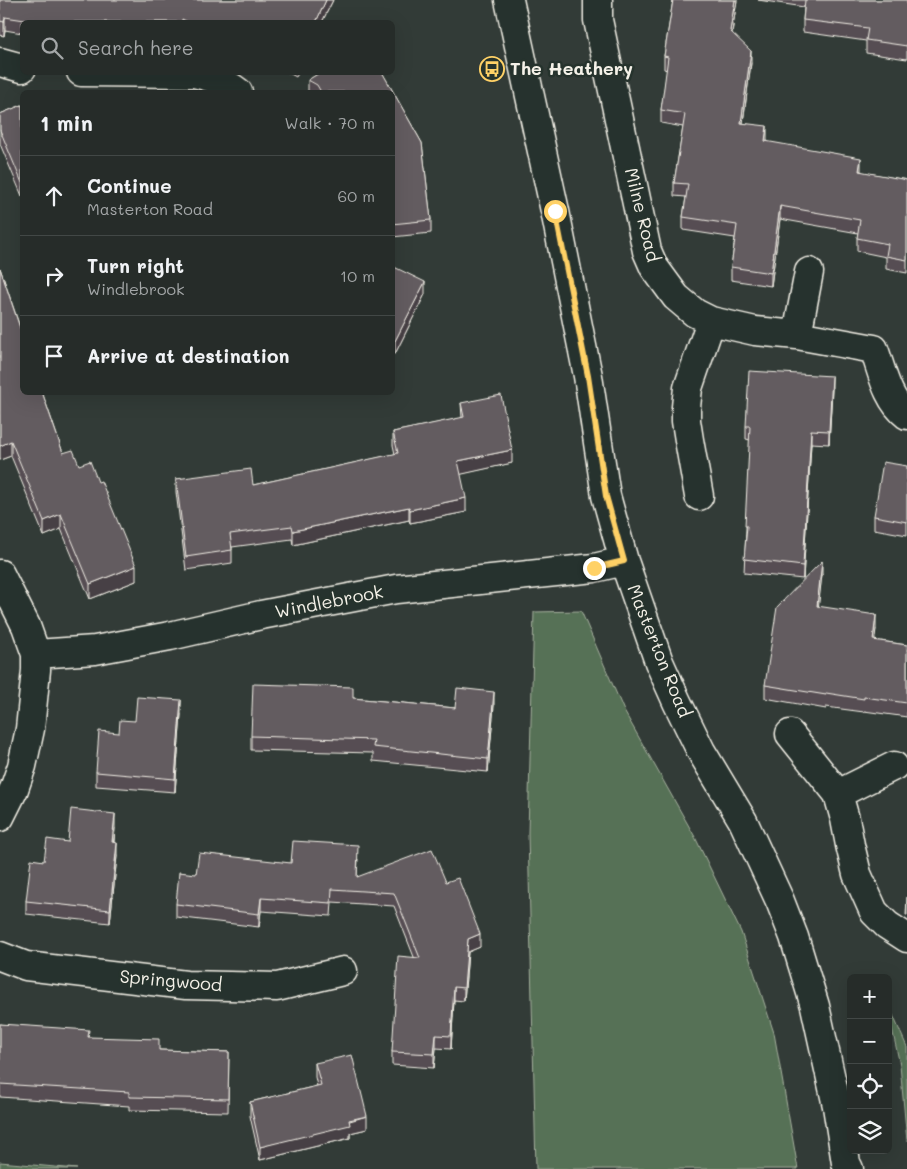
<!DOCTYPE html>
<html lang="en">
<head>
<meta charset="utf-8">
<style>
	:root { --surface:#262c29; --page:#2e3431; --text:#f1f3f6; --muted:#a4a7a8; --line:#424846 }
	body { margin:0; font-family:Mali,sans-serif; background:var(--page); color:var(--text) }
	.controls { position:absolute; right:15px; bottom:15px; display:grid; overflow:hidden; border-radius:8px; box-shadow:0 5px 20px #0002 }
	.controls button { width:45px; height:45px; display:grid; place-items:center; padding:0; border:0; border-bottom:1px solid var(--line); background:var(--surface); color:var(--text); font:25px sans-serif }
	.stop { position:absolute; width:15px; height:15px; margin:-11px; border:4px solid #ffd166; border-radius:50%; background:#fff }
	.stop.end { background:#ffd166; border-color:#fff; box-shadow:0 1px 5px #0008 }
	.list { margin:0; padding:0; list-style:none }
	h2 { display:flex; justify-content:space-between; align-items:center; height:65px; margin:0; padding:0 20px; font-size:21px }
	h2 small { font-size:16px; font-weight:400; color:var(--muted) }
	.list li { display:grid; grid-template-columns:32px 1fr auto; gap:15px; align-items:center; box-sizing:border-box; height:80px; padding:0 20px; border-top:1px solid var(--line) }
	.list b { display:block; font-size:19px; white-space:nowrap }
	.list p { margin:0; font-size:16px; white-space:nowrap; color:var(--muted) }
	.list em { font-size:16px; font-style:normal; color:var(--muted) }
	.icon { flex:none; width:28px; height:28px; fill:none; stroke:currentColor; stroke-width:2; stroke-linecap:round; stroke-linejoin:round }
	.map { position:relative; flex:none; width:907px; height:1169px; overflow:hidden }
	.search { position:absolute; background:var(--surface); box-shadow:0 5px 20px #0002; left:20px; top:20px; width:375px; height:55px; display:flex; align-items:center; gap:12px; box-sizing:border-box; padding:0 18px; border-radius:8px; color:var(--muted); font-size:19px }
	.panel { position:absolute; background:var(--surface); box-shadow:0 5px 20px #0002; left:20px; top:90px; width:375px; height:305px; border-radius:8px }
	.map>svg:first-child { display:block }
	.green { fill:#577156; stroke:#a6b19f }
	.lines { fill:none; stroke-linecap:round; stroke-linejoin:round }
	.minor-casing { stroke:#f4f1e8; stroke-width:31 }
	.minor { stroke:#26332d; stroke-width:28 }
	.wall { fill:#564e53; stroke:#f4f1e8 }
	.shaded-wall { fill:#464044; stroke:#f4f1e8 }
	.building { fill:#645b61; stroke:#f4f1e8 }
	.route { stroke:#ffd166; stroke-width:6 }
	.labels { text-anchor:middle; stroke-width:5; stroke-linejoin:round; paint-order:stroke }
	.poi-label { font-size:18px; font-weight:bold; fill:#f4f1e8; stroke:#26332d; text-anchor:start }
	.street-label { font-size:18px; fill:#f4f1e8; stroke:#26332d }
</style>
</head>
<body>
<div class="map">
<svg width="907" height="1169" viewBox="0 0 907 1169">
	<rect width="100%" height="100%" fill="#323b37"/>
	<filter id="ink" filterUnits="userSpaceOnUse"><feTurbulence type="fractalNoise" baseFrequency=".02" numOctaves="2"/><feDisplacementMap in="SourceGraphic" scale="10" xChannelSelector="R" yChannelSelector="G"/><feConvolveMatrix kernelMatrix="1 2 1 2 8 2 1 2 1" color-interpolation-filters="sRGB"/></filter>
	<g filter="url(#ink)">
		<path class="green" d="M581,611L624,711L695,837L741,932L774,1033L798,1169H536L528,833L534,612Z
			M888,1004L907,1047V1141L900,1065L888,1010Z
			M0,1162L77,1169H0Z"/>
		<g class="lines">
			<defs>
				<path id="minor" d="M509,0L555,211L588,376L606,496L624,561L659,662L677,702L701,751L743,821L780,901L794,937L815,1006L837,1106L846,1163L849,1169
					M598,0V20L647,251L654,267L676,297L695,313L711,321L755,331L797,335L874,349C882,371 887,400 907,415
					M0,62L22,68
					M81,72L194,73C212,77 224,81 238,92
					M797,335L809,272
					M699,496L689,440L686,421V407L688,388L711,321
					M0,574L26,626L36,654V670L30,729L22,766L14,789L0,817
					M36,654L95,650L170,636L261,615L396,589L594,568L624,561
					M790,734L838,794L845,819L850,845L857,874L874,912L887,925L907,938
					M838,794L894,766
					M0,956L26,966L186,985L277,987L343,971"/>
			</defs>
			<use href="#minor" class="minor-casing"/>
			<use href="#minor" class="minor"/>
		</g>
		<path class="wall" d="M0,0H333L322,22H22V33L5,30L4,36L0,35Z
			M673,0H737L732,33L751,63L743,123L767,139V142L861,172L907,180V273L886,269V257L857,251V238L858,233L780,219L771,286L731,280V267L735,238L683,230V217L686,197L674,196V183L683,127L661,123V110L667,70L664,69V56Z
			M758,0H907V59L866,53V41L803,32V20L804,7Z
			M287,72H299L296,77Z
			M321,72H382L422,143L431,220V233L392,237V92H308V80Z
			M22,105V196L0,144V114Z
			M392,266L425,294L395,354L392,353Z
			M0,268L63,453L79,465L136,581L90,599L61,529L44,536L11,456L0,460Z
			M832,389L829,444L811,443L803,579L744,573L750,440L746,439V426Z
			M461,403L512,463L460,474L466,512L410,523L409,520L293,545L292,539L232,547V563L186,570L176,492V479L253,485L395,454L393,445V432L462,418Z
			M907,466V535L874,529V516Z
			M822,574L818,607L876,629L874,640L907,645V717L864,711V712L826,707V709L765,698V685Z
			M353,698L455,708L494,705L488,772L373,761V753L251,750V736Z
			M181,714L175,792L96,786V772L119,733L135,721Z
			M115,828L114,843L117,856L110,923L26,914V901L44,861L68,842Z
			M358,859L357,877L446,882L480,947L468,952L464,1001L454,1000L451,1049L436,1048L434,1068L392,1065V1052L414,957L394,906L332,902L331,916L261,911L259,927L176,917V904L196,874L291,863Z
			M907,897V915H906Z
			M0,1024L89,1037L159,1050L229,1052L228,1112L129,1110V1106L0,1097Z
			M315,1063L367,1129L350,1133V1138L260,1160L250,1116V1102L317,1086L315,1077Z"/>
		<path class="shaded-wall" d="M326,0H333L322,22H316Z
			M735,0H737L730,44V31Z
			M5,17V30L4,36V22Z
			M751,51V63L741,136V123Z
			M767,126V139L765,154V141Z
			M861,158V171H859Z
			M780,206V219L771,286V273Z
			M425,282V294L395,354V341Z
			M832,376V389L829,444V431Z
			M811,430V443L803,579V566Z
			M11,441V456L0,460V446Z
			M512,450V463L458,475V461Z
			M466,498V512L410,523V510Z
			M409,507V520L293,545V531Z
			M61,514V529L44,536V521Z
			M822,561V574L817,620V606Z
			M136,566V581L90,599V584Z
			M876,615V629L873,653V640Z
			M494,692V705L488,772V759Z
			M181,700V714L175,792V779Z
			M115,814V828L112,856V842Z
			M117,843V856L110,923V910Z
			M261,898V911L259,927V914Z
			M480,934V947L468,952L464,1001V988L468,939Z
			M454,987V1000L451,1049V1036Z
			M436,1035V1048L434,1068V1054Z
			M367,1116V1129L350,1133V1138L260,1160V1147Z"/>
		<path class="building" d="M0,0H326L316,22H188L182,19V22H38L5,17L4,22L0,21Z
			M673,0H735L730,31L751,51L741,123L767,126L765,141L861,158L859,171L907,180V260L886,256L888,244L857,238L860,220L780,206L771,273L731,267L737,225L683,217L688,184L674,183L685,114L661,110L668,57L664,56Z
			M805,0H907V46L866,40L868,28L803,20Z
			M321,72H382L422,143L431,220L392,224V92H321L317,85L308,80Z
			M22,105V183L0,130V114Z
			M392,266L425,282L395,341L392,340Z
			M0,268L22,334V392H42L63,453L73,450L79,465L90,461L98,482L101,481L136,566L90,584L61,514L44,521L11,441L0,446Z
			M749,371L832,376L829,431L811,430L803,566L744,559L747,526H745L750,426H746Z
			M501,395L512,450L458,461L466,498L410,510L409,507L293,531L292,526L230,534L232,550L186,557L176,479L251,469L253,485L398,453L393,432L464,417L461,403Z
			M883,462L907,466V522L874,516Z
			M822,561L817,606L876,615L873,640L907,645V703L864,697V699L826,693V695L765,685L777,607Z
			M253,684L353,687V698L455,708L457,688L494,692L488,759L373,747L374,740L251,736Z
			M137,697L181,700L175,779L96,772L99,731L119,733L120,720L135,721Z
			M71,809L115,814L112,842L117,843L110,910L26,901L31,859L44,861L47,839L68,842Z
			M293,841L358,845L357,877L432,849L446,882L458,878L480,934L468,939L464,988L454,987L451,1036L436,1035L434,1054L392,1052L398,956L420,958L394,893L332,889L331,903L261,898L259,914L176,904L179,872L196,874L199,853L291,863Z
			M0,1024L89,1030L88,1037L159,1039V1050L229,1052L228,1099L129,1097V1092L0,1084Z
			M352,1055L367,1116L349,1120L350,1125L260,1147L250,1102L321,1085L315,1063Z"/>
	</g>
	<g class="lines" filter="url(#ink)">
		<path class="route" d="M555,211L588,376L606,496L624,561L594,568"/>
	</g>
	<defs>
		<symbol id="bus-ring" viewBox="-11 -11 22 22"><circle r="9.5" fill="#26332d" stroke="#ffd166" stroke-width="1.5"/><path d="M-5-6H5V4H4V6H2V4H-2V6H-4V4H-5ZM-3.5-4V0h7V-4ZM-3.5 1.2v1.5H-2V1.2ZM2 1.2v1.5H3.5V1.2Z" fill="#ffd166"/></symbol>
	</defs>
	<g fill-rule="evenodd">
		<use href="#bus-ring" x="478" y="55" width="28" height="28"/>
	</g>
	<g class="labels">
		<g class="poi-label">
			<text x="510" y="75">The Heathery</text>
		</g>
		<g class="street-label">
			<text transform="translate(642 215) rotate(76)" y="6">Milne Road</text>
			<text transform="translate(329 602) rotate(-11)" y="6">Windlebrook</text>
			<text transform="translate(659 651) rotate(68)" y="6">Masterton Road</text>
			<text transform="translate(171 981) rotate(5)" y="6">Springwood</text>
		</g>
	</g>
</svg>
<div class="controls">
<button>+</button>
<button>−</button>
<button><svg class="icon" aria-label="locate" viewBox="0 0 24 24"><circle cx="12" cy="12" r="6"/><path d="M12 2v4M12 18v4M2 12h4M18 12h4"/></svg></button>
<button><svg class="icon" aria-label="layers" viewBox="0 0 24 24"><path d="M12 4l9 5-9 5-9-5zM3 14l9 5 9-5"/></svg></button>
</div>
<div class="stop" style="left:555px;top:211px"></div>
<div class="stop end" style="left:594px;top:568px"></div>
<div class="search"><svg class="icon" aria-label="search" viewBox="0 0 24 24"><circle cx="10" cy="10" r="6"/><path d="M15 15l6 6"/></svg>Search here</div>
<section class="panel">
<h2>1 min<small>Walk · 70 m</small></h2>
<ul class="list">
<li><svg class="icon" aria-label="ahead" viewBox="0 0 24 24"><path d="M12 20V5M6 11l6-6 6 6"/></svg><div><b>Continue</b><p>Masterton Road</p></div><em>60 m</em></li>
<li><svg class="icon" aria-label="right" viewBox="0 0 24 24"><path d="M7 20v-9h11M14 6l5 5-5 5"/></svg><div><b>Turn right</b><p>Windlebrook</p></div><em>10 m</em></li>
<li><svg class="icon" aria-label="arrive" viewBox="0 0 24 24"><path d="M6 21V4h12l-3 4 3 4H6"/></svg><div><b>Arrive at destination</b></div></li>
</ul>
</section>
</div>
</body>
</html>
